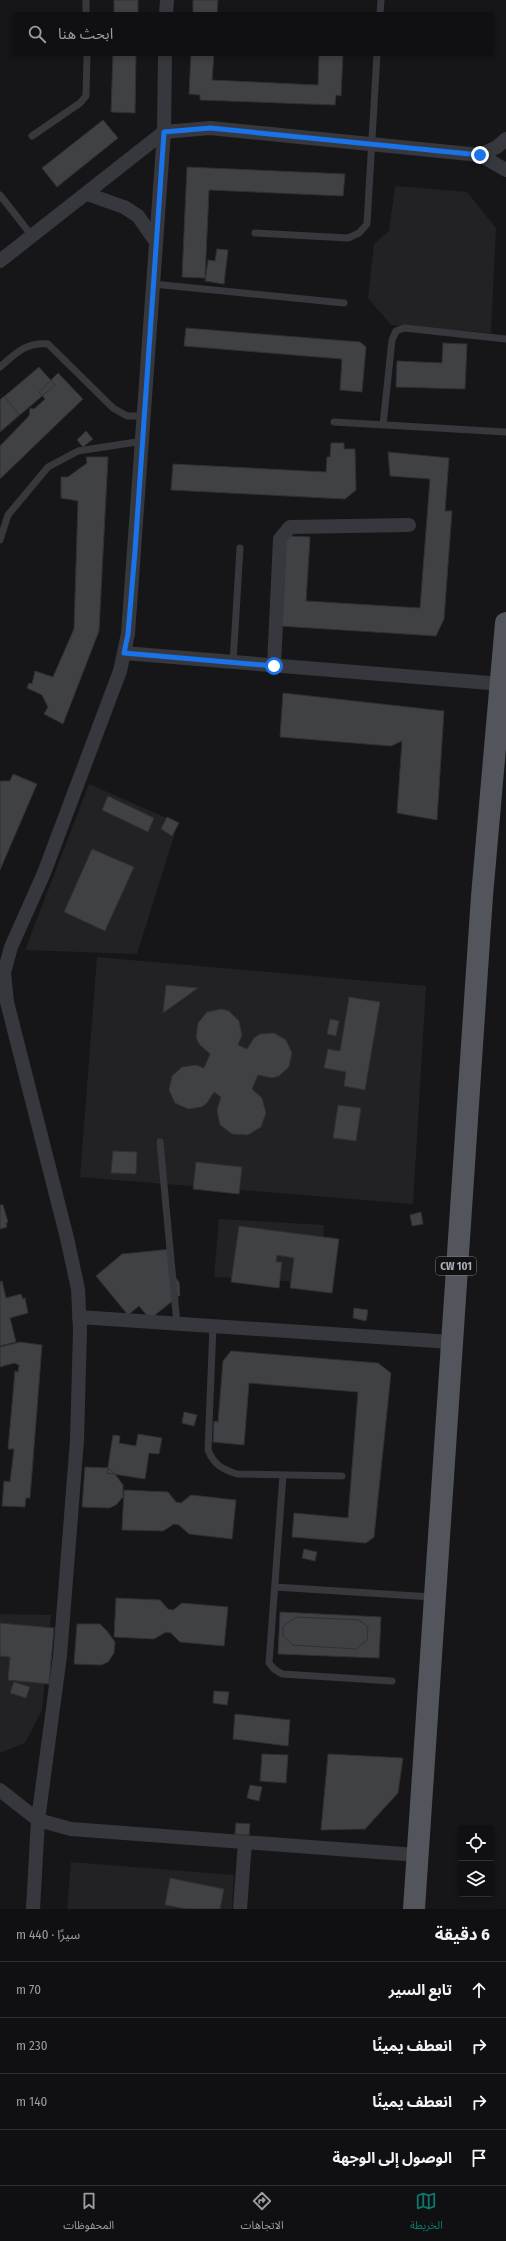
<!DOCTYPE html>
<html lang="ar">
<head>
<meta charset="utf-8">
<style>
	:root { --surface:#101012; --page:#1e1e20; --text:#f1f3f6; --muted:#9c9d9f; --line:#303032; --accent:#0f766e }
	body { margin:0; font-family:"Fira Sans Condensed","Noto Sans Arabic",sans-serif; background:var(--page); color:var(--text); direction:rtl }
	.controls { position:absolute; right:12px; bottom:12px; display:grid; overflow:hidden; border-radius:4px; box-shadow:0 2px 6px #0003 }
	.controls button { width:36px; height:36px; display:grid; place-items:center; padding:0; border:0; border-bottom:1px solid var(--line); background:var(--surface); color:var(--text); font:20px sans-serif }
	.stop { position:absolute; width:12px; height:12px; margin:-9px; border:3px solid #1a73e8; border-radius:50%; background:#fff }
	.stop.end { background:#1a73e8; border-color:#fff; box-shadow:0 1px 4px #0008 }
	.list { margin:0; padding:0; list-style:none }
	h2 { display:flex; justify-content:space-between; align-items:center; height:52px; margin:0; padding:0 16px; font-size:17px }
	h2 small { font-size:13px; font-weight:400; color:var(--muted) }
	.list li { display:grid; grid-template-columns:26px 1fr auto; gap:12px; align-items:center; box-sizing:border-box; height:56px; padding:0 16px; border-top:1px solid var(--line) }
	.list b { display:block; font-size:15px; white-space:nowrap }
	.list em { font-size:13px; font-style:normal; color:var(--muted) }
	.icon { flex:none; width:22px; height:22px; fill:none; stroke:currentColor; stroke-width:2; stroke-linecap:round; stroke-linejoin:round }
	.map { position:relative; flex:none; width:506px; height:1909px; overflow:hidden; direction:ltr }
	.search { position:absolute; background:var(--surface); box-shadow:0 2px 6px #0003; left:12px; right:12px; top:12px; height:44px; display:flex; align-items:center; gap:10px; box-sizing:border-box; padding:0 14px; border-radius:4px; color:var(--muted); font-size:15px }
	.sheet { height:276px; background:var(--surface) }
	nav { display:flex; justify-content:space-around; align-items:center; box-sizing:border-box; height:56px; border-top:1px solid var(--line); background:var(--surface); font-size:11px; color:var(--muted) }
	nav a { display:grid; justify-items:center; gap:2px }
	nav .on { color:var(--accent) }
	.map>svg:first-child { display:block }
	.built { fill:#222225 }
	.building { fill:#404145; stroke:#303034 }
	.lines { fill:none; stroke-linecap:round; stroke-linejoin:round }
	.service { stroke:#37383d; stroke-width:7 }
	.minor { stroke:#37383d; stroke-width:14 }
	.primary { stroke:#53555c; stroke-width:22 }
	.route { stroke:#1a73e8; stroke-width:5 }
	.labels { text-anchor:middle; stroke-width:4; stroke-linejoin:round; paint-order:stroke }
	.shield { fill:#111113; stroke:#7b7e86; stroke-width:1 }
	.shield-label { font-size:11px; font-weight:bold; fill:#a8adb8 }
</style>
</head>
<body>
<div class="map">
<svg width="506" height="1909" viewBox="0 0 506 1909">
	<rect width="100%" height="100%" fill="#161618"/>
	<path class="built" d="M395,186L467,192L496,228L491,333L391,325L368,298L374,244L389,231Z
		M89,784L178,823L137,954L25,950Z
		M97,957L426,986L413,1204L80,1177Z
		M219,1219L324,1225L321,1283L214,1277Z
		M0,1614L51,1615L42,1710L25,1743L0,1753Z
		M71,1862L234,1875L232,1909H67Z"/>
	<path class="building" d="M114,0H138V14H114Z
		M193,0H218L217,14H193Z
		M113,54H136L135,113L111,112Z
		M191,54H214L212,80L318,85L319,54H343L341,96L336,95L335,105L200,100V95L189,94Z
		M103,120L118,138L57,187L42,168Z
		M187,167L345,174L343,196L209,190L205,278L182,277Z
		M217,249L228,250L224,284L205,281L208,260L215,261Z
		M186,328L360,342L366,347L362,392L340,390L342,359L184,346Z
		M443,343L467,344L465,389L396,387L397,361L442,363Z
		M39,367L55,385L0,432V400Z
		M58,373L83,399L0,479V446L29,416L30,408L34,409L45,399L39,392Z
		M4,396L19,415L0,432V400Z
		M86,431L93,439L83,447L77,440Z
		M331,443H344V449H355L356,490L345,499L171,490L173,464L326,472L327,457H330Z
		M388,452L449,458L445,511H452L444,619L436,636L280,626L286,536L310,537L306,601L420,608L430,479L390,476Z
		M86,457H108L99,631L63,724L44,714L48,707L42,695L27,688L29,683L32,684L35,671L53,677L74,629L78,501L61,498V477H68L87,463Z
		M283,693L444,711L437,820L397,813L402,741L391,746L280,737Z
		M13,774L37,784L0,870V781H10Z
		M108,796L154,818L148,832L102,810Z
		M167,817L179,823L172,836L161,829Z
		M92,849L134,867L105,931L64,912Z
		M166,985L198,988L163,1013Z
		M349,997L380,1002L365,1090L344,1086L346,1072L324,1068L328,1049L340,1051Z
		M222,1009L229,1011L239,1021L242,1035L238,1045L247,1049L254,1038L260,1034L274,1033L286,1040L292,1053L289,1067L279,1076L272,1078L258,1075L252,1089L262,1098L266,1113L261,1127L248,1135L232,1134L220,1125L217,1110L221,1097L214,1092L207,1103L202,1107L188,1109L175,1103L169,1090L172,1076L182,1067L196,1065L204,1068L210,1054L199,1044L196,1037L198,1023L207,1012Z
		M330,1019L339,1021L336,1036L327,1034Z
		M338,1105L361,1108L356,1141L333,1138Z
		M113,1151L137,1152L136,1174L111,1173Z
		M196,1162L242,1167L239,1194L193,1189Z
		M0,1205H3L8,1222L6,1223L7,1227L0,1229Z
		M421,1212L423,1224L412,1226L410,1215Z
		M239,1226L339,1239L332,1293L290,1288L294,1258L277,1255L276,1262H282L279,1288L231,1282Z
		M172,1249L175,1277L179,1282L180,1295L150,1319L139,1306L128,1315L96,1276L122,1254Z
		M2,1281L6,1298L21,1294L23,1299L25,1298L28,1313L10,1318L16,1342L0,1346V1282Z
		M354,1308L368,1310L366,1321L353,1318Z
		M20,1342L42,1345L30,1498H26L25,1507L2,1506L4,1481L10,1482L14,1449H8L15,1371L18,1372L19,1365L14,1363L0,1367V1347Z
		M231,1351L378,1363L391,1373L374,1537L366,1543L292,1537L294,1513L348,1518L358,1392L249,1383L244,1445L213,1442L214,1421L218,1422L223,1361Z
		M184,1412L197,1415L194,1426L182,1423Z
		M138,1434L162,1438L159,1454L149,1453L145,1479L107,1473L113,1435L120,1436L119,1443L136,1446Z
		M85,1467L108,1468L115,1474L123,1485V1497L116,1505L109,1508L82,1507Z
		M124,1490L168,1492L176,1502L181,1503L191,1495L236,1500L232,1539L189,1534L179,1525L174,1524L163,1531L122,1530Z
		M304,1549L317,1552L315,1561L302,1558Z
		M116,1598L160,1600L168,1609L173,1610L182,1603L228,1607L224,1646L180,1642L171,1633L166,1632L154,1639L114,1637Z
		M280,1612L381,1617L379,1658L278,1654Z
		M296,1617L359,1620L368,1627L367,1640L356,1649L293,1645L283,1636V1626Z
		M0,1623L54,1628L49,1684L8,1680L10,1657L0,1656Z
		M77,1624H100L107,1631L115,1642L114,1653L108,1662L101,1665L74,1664Z
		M14,1682L30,1687L26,1698L10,1693Z
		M214,1691L229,1692L227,1705L213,1703Z
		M235,1714L290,1720L288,1746L233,1739Z
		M262,1754L288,1755L286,1783L260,1781Z
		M328,1754L403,1758L398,1793L365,1829L321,1830Z
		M250,1785L262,1787L259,1801L247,1798Z
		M236,1823L250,1824L249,1835L235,1834Z
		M170,1878L224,1889L220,1909H187L165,1905Z"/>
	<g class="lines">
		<path class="service" d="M86,0V14
			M380,14L381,0
			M32,136L80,103L86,96L87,54
			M0,195L32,236
			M255,233L348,238L359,233L367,224L377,54
			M153,284L344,303
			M0,367C16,353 26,342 48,344L113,408L127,416H144
			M334,422L506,432
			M383,425L392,340L396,331L404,328L506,339
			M0,540L8,515L48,467L78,451L143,441
			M233,663L240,548
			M160,1142L177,1324
			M213,1326L208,1450C214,1465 222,1469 237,1474L342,1476
			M283,1475L269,1663L274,1669L282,1674L392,1681
			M275,1587L432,1597"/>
		<path class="minor" d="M166,14L167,0
			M480,155L497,147L506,139
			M87,194L124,207L138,216L156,242
			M0,261L164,132L210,128L480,155L506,170
			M124,653L502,684
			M274,666L280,539L290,527L409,525
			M79,1317L451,1342
			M0,1790L38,1820L71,1829L417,1855
			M33,1909L38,1820L60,1656L77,1440L80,1331L78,1289L67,1238L7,1002L4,973L11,947L44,873L120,671L128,634L164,132L165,54
			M240,1909L245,1842"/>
		<path class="primary" d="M414,1909L482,896L506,623"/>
	</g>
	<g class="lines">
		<path class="route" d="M274,666L124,653L128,634L135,551L164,132L210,128L480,155"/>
	</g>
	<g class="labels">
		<rect class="shield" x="436" y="1257" width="40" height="18" rx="3"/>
		<g class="shield-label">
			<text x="456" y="1270">CW 101</text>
		</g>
	</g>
</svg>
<div class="controls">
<button><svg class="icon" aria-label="locate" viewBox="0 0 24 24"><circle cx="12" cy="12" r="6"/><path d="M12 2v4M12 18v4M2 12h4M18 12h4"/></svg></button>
<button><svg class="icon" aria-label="layers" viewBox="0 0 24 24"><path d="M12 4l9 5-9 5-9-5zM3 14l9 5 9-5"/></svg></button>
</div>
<div class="stop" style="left:274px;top:666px"></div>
<div class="stop end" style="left:480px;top:155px"></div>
<div class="search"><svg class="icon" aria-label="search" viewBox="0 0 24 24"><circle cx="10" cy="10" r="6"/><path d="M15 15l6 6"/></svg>ابحث هنا</div>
</div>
<section class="sheet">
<h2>6 دقيقة<small>سيرًا · 440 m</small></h2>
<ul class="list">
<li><svg class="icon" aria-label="ahead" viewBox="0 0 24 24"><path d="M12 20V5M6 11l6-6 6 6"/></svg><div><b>تابع السير</b></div><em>70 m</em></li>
<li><svg class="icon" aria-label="right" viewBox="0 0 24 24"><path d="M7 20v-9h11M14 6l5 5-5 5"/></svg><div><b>انعطف يمينًا</b></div><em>230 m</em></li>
<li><svg class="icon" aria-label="right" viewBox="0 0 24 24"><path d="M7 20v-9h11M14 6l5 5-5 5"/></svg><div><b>انعطف يمينًا</b></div><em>140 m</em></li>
<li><svg class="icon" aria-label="arrive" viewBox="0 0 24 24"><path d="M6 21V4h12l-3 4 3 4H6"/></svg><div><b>الوصول إلى الوجهة</b></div></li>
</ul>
</section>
<nav>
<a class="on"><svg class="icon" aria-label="map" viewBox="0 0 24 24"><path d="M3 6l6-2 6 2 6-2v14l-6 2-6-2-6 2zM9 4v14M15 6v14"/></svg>الخريطة</a>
<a><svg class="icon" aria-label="directions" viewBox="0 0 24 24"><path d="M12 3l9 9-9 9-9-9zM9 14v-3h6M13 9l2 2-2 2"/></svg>الاتجاهات</a>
<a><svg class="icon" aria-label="saved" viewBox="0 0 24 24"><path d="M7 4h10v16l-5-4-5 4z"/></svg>المحفوظات</a>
</nav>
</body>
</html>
